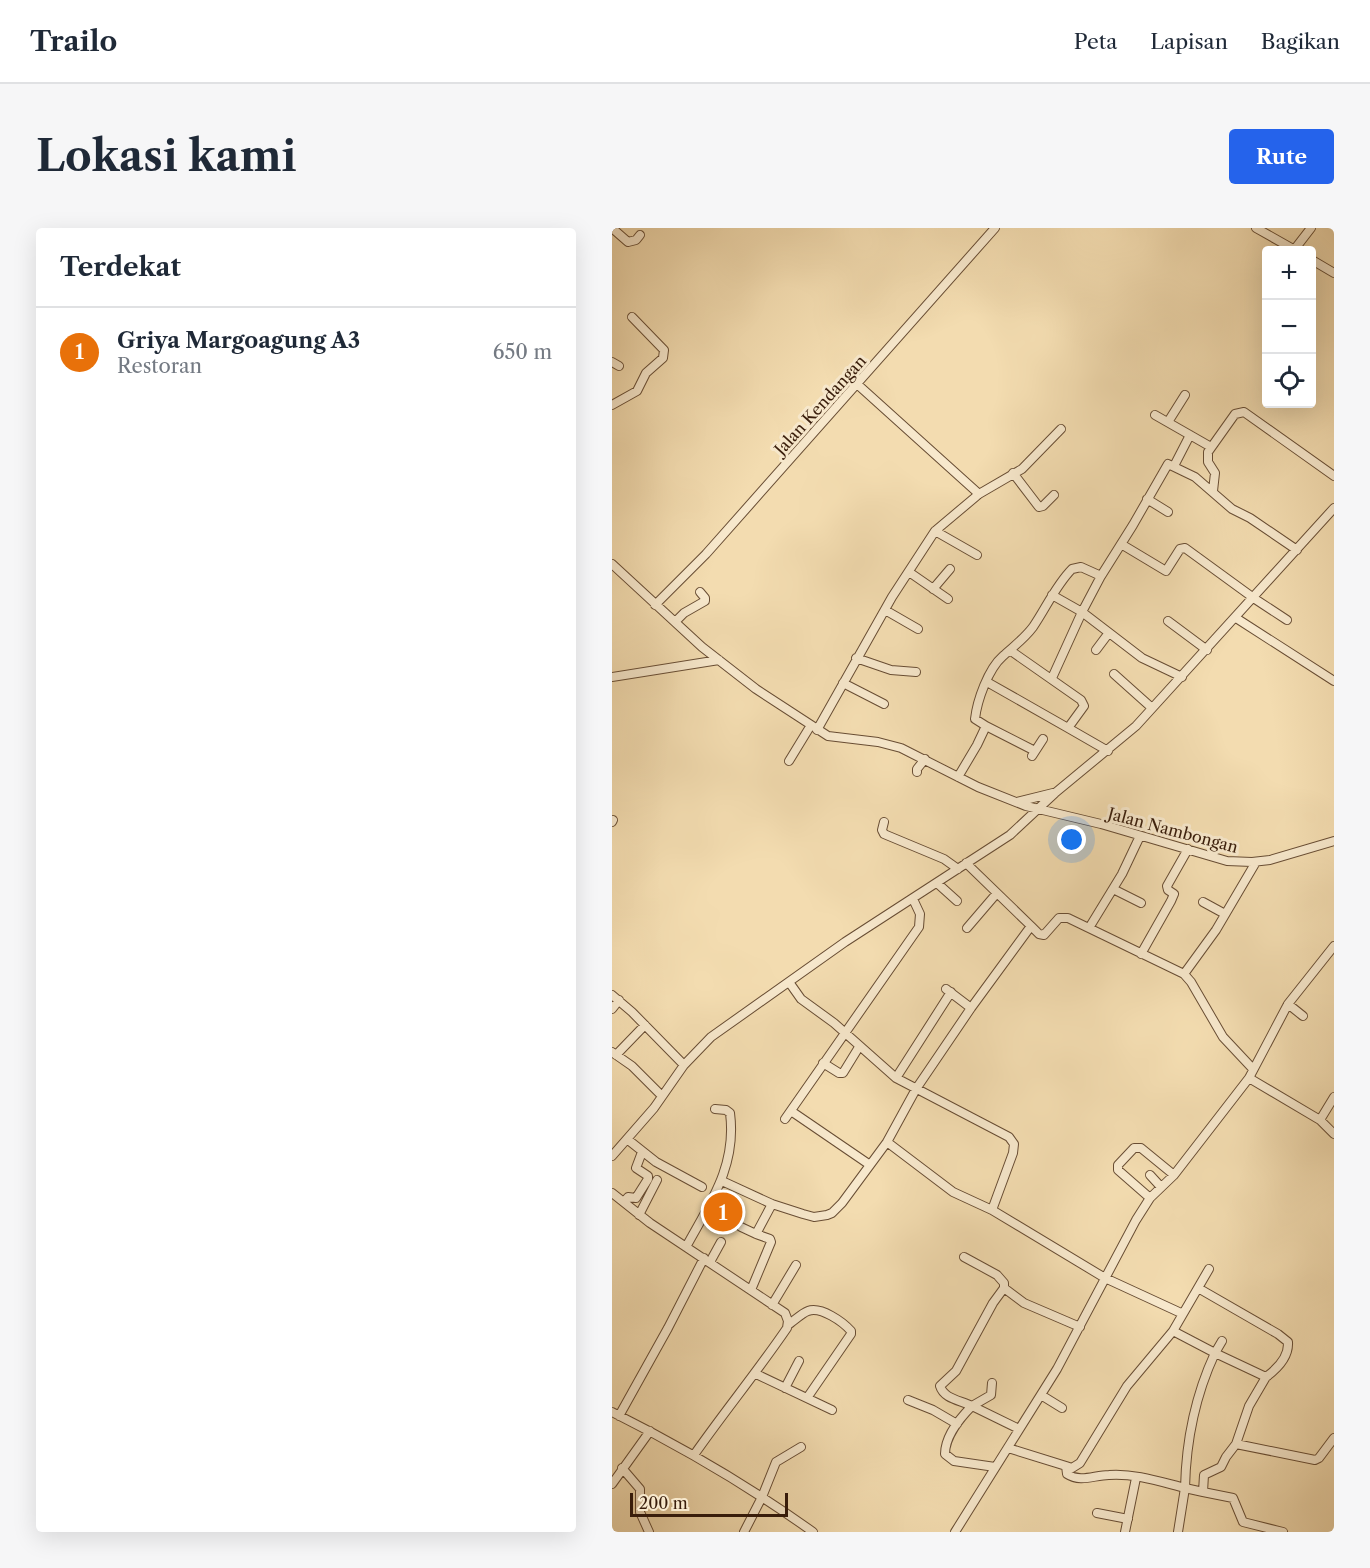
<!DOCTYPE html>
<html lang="id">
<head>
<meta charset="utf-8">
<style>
	:root { --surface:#fff; --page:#f6f6f7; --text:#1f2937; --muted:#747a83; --line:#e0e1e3; --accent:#2563eb }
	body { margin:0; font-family:"Libre Caslon Text",serif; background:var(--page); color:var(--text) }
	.controls { position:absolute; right:18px; top:18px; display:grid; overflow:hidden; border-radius:6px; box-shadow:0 6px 24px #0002 }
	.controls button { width:54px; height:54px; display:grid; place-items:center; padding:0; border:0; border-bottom:2px solid var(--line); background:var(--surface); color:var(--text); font:30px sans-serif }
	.scale { position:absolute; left:18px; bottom:15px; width:158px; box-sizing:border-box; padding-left:6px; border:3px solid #391d0b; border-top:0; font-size:16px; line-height:21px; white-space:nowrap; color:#391d0b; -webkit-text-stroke:4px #f7e8cc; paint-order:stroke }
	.you { position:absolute; left:460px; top:612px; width:21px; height:21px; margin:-15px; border:4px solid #fff; border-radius:50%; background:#1a73e8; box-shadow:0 0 0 9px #1a73e833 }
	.badge { display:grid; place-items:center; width:39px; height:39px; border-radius:50%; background:var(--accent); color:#fff; font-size:20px; font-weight:700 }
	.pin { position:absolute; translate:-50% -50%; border:3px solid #fff; box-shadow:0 2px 6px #0006 }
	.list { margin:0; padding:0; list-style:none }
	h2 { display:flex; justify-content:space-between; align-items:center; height:78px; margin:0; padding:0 24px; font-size:26px }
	h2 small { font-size:20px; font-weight:400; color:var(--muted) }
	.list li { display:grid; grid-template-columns:39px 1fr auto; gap:18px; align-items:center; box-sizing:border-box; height:90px; padding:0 24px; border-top:2px solid var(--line) }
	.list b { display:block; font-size:22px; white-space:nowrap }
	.list p { margin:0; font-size:20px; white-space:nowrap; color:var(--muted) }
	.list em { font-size:20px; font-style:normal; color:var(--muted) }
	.icon { flex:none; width:33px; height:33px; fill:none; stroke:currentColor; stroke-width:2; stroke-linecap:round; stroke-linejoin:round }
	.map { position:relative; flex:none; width:722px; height:1304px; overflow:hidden; border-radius:6px }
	header { display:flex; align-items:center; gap:36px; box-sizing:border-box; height:84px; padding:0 30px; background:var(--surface); border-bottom:2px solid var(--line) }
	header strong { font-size:28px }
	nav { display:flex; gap:33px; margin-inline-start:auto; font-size:21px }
	.intro { display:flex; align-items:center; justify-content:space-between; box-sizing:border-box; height:144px; padding:0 36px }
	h1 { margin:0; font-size:42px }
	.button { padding:15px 27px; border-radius:6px; background:var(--accent); color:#fff; font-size:21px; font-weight:700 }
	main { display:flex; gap:36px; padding:0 36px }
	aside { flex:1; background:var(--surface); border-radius:6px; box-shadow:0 6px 24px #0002 }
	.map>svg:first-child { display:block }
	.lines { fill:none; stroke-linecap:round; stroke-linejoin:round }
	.minor-casing { stroke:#684d34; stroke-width:10 }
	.minor { stroke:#f7e8cc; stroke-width:8 }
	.labels { text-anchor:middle; stroke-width:6; stroke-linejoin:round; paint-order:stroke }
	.street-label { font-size:16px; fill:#391d0b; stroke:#f7e8cc }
</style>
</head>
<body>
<header>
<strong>Trailo</strong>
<nav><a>Peta</a><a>Lapisan</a><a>Bagikan</a></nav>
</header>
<div class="intro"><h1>Lokasi kami</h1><a class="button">Rute</a></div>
<main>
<aside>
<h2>Terdekat<small></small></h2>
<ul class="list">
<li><span class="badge" style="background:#e8710a">1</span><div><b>Griya Margoagung A3</b><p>Restoran</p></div><em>650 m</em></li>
</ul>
</aside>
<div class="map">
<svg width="722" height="1304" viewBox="0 0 722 1304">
	<rect width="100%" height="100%" fill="#f3dcb0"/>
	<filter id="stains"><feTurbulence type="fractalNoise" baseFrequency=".00333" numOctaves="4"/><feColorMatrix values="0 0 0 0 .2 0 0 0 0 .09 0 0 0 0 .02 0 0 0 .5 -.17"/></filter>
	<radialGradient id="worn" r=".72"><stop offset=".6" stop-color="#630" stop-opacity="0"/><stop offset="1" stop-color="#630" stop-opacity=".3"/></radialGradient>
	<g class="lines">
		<defs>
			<path id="minor" d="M0,0L16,14L24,12L28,7
				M644,0L683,22
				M682,22L699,0
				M700,32L722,45
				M0,134L7,138
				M245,156L367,266
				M0,177L25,163L34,145L51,130L52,122L20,89
				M543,187L599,219
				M556,194L573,167
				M562,238L578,207
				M401,245L427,279L431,278L442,267
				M601,263L603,245L596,234V224L623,186L632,184L722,248
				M535,271L556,284
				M323,303L365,327
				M509,316L554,343L568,321L573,320L643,371L675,392
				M0,336L90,419L144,461L216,508L266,514L289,520L366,559L414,578L489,596L615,633L640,634L658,632L722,613
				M297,344L336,371
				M321,361L338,341
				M43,377L94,326L383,0
				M273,382L306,401
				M624,390L722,453
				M556,393L595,422
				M63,394L72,385L93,373V370L88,364
				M484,422L496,406
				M399,423L469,472L472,478L456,500L496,523
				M244,430L279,442L304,444
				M502,446L540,480
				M0,449L107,432
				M570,449L530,430L470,384L489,348L521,297L556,236L583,249L620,281L638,290L685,322
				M440,450L470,384L440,367
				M375,454L456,500
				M231,455L272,476
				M374,498L423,523
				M205,502L280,369L323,303L367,266L410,241L449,201
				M420,528L431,511
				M177,533L199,497
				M305,544V541L313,531
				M346,549L365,517L374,498L363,491C365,473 376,441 391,428C402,418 412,411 421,399C434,380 444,357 460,341L469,339L489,348
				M405,574L441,565
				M0,594L1,592
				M272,594L270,602L272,606L332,631L346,641
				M325,655L345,673
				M501,661L529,675
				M591,674L613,686
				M419,698L427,706L432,707L447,690H456L572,746L579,754L611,809L641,841
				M355,700L385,665
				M477,700L510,646L528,608
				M529,726L559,673L562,666L556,662L555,658L576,621
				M572,746L604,702L644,634
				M177,754L189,771L222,795L284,850L397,909L402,916L401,925L380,982L493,1050L569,1085
				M334,761L359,780
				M0,767L20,784L72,837
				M676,776L691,788
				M0,781L7,772
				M0,824L20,838L50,868
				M4,827L33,797
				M211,835L227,845H231L247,819
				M284,850L339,764
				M637,850L708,892L722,906
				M179,883L258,937
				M173,891L307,699L308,686L301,671
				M708,892L722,869
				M15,911L44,934L90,959
				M275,914L341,964L380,982
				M0,928L42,880L72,837L99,809L233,714L398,607L443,565L524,498L722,280
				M538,947L549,959
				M110,953L160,976L191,986L202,989L215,987L220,985L230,975L275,914L304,861L359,780L419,698L354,635
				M0,965L38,995L173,1085L176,1093L175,1100C145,1144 112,1184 82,1227
				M538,970L506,942V937L522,920H529L562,947
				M12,974L16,969L24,970L36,951V948L24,940L30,924
				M27,987L45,952
				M129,999L144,1006
				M74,1019C98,975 125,938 118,885L114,882L103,881
				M352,1029L385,1047L392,1055V1060
				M98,1034L109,1014
				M586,1060L666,1106L676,1114C677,1129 665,1141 654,1149
				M139,1062L159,1014L158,1011L144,1006L160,976
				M160,1077L184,1037
				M176,1097C182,1093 190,1085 196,1083C209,1078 231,1094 239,1103V1106L195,1170
				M561,1103L603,1125L610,1113
				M144,1146L220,1182
				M380,1155L379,1167L360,1178L407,1201
				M173,1160L187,1133
				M429,1167L450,1180
				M296,1172L321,1182L345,1196
				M0,1184C70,1219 137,1258 201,1304
				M7,1188L56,1100L92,1030
				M624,1216L703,1232L707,1230L722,1210
				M396,1220L454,1238L455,1246C469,1255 482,1247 497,1247C522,1245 549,1254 573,1260C574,1213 583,1168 603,1125L654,1149L637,1178L624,1216L614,1229L609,1239L592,1247L591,1264L621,1270L631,1294L671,1304
				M454,1238L460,1240L468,1235L515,1158L561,1103L597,1041
				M383,1239L342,1233L333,1226C333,1209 348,1190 360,1178C348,1172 332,1171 328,1158L344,1143L381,1075L392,1060L412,1075L468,1099
				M10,1240L28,1261V1284L37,1304
				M0,1256L38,1203
				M485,1285L516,1291
				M132,1304L150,1269L164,1234L189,1219
				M343,1304L445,1141L524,992L538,970L562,947L637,850L676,776L722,718
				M513,1304L524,1250
				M566,1304L573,1260L591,1264"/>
		</defs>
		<use href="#minor" class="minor-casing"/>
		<use href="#minor" class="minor"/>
	</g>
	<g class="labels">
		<g class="street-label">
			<text transform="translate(208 177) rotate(-48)" y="6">Jalan Kendangan</text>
			<text transform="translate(561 602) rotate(15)" y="6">Jalan Nambongan</text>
		</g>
	</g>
	<rect width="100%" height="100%" filter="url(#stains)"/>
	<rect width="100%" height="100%" fill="url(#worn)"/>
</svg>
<div class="controls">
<button>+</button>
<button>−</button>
<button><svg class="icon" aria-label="locate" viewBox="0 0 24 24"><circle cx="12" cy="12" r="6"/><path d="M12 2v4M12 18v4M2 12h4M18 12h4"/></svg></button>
</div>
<div class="scale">200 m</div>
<div class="you"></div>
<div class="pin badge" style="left:111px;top:984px;background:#e8710a">1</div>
</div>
</main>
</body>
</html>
